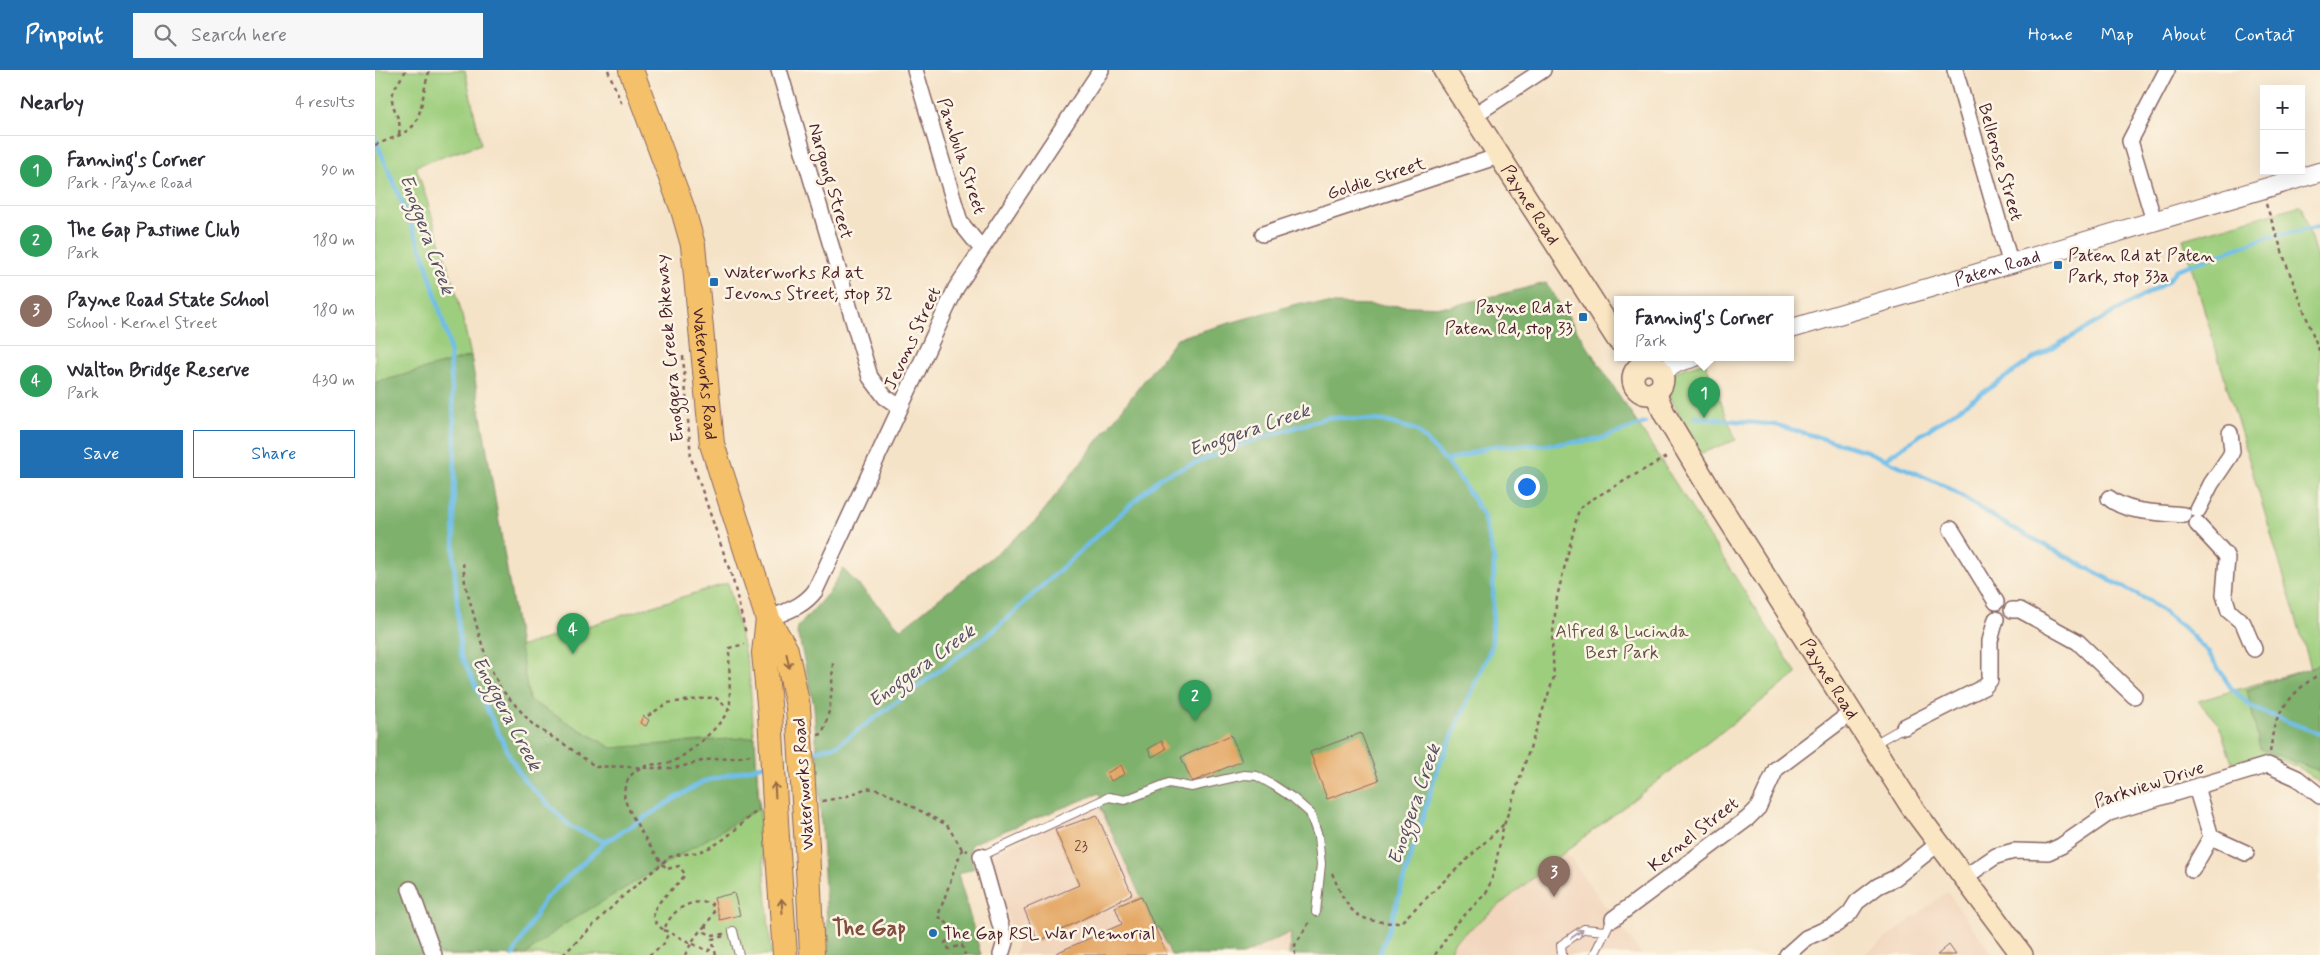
<!DOCTYPE html>
<html lang="en">
<head>
<meta charset="utf-8">
<style>
	:root { --surface:#fff; --page:#f7f7f7; --text:#2b2b33; --muted:#7c7c81; --line:#e1e1e2; --accent:#1f6fb2 }
	body { margin:0; font-family:Mynerve,sans-serif; background:var(--page); color:var(--text) }
	.controls { position:absolute; right:15px; top:15px; display:grid; overflow:hidden; border-radius:0px; box-shadow:0 5px 20px #0002 }
	.controls button { width:45px; height:45px; display:grid; place-items:center; padding:0; border:0; border-bottom:1px solid var(--line); background:var(--surface); color:var(--text); font:25px sans-serif }
	.you { position:absolute; left:1151px; top:416px; width:18px; height:18px; margin:-12px; border:4px solid #fff; border-radius:50%; background:#1a73e8; box-shadow:0 0 0 8px #1a73e833 }
	.badge { display:grid; place-items:center; width:32px; height:32px; border-radius:50%; background:var(--accent); color:#fff; font-size:16px; font-weight:700 }
	.pin { position:absolute; translate:-50% -41px; filter:drop-shadow(0 1px 2px #0008) }
	.pin::after { content:''; position:absolute; top:26px; width:18px; height:15px; background:inherit; clip-path:polygon(0 0,100% 0,50% 100%) }
	.popup { position:absolute; left:1239px; top:226px; width:180px; height:65px; box-sizing:border-box; display:grid; place-content:center; border-radius:0px; background:var(--surface); filter:drop-shadow(0 1px 4px #0005); font-size:16px; white-space:nowrap; color:var(--muted) }
	.popup b { font-size:19px; color:var(--text) }
	.popup::after { content:''; position:absolute; left:50%; top:100%; margin-left:-10px; border:10px solid transparent; border-top-color:var(--surface) }
	.list { margin:0; padding:0; list-style:none }
	h2 { display:flex; justify-content:space-between; align-items:center; height:65px; margin:0; padding:0 20px; font-size:21px }
	h2 small { font-size:16px; font-weight:400; color:var(--muted) }
	.list li { display:grid; grid-template-columns:32px 1fr auto; gap:15px; align-items:center; box-sizing:border-box; height:70px; padding:0 20px; border-top:1px solid var(--line) }
	.list b { display:block; font-size:19px; white-space:nowrap }
	.list p { margin:0; font-size:16px; white-space:nowrap; color:var(--muted) }
	.list em { font-size:16px; font-style:normal; color:var(--muted) }
	.actions { display:flex; gap:10px; padding:15px 20px }
	.actions a { flex:1; padding:11px 0; border:1px solid var(--accent); border-radius:0px; text-align:center; font-size:18px; color:var(--accent) }
	.actions .main { background:var(--accent); color:#fff }
	.icon { flex:none; width:28px; height:28px; fill:none; stroke:currentColor; stroke-width:2; stroke-linecap:round; stroke-linejoin:round }
	.map { position:relative; flex:none; width:1945px; height:885px; overflow:hidden }
	header { display:flex; align-items:center; gap:30px; box-sizing:border-box; height:70px; padding:0 25px; background:var(--accent); color:#fff }
	header strong { font-size:24px }
	nav { display:flex; gap:28px; margin-inline-start:auto; font-size:18px }
	.search { width:350px; height:45px; background:var(--page); display:flex; align-items:center; gap:12px; box-sizing:border-box; padding:0 18px; border-radius:0px; color:var(--muted); font-size:19px }
	main { display:flex }
	aside { flex:1; background:var(--surface) }
	.map>svg:first-child { display:block }
	.built { fill:#f2d5bd }
	.green { fill:#9dce7d; stroke:#747654 }
	.forest { fill:#7eb16c; stroke:#64684c }
	.lines { fill:none; stroke-linecap:round; stroke-linejoin:round }
	.stream { stroke:#70beea; stroke-width:4.5 }
	.building { fill:#e4a765 }
	.service-casing { stroke:#866462; stroke-width:10 }
	.minor-casing { stroke:#866462; stroke-width:18 }
	.tertiary-casing { stroke:#866462; stroke-width:21 }
	.secondary-casing { stroke:#866462; stroke-width:24 }
	.primary-casing { stroke:#866462; stroke-width:26 }
	.path { stroke:#866462; stroke-width:2.5; stroke-dasharray:4 4; stroke-linecap:butt }
	.service { stroke:#fff; stroke-width:8 }
	.minor { stroke:#fff; stroke-width:15 }
	.tertiary { stroke:#fff; stroke-width:19 }
	.secondary { stroke:#fbe6c3; stroke-width:21 }
	.primary { stroke:#f4c16a; stroke-width:24 }
	.primary-bridge-casing { stroke:#866462; stroke-width:26; stroke-linecap:butt }
	.primary-bridge { stroke:#f4c16a; stroke-width:24 }
	.oneway { stroke:#966847 }
	.oneway2 { stroke:#ae9aa0 }
	.poi-dot { fill:#1f6fb2; stroke:#fcf5e5; stroke-width:2 }
	.labels { text-anchor:middle; stroke-width:5; stroke-linejoin:round; paint-order:stroke }
	.number-label { font-size:15px; fill:#70413a }
	.street-label { font-size:18px; fill:#4a1f2b; stroke:#fcf5e5 }
	.poi-label { font-size:18px; fill:#4a1f2b; stroke:#fcf5e5; text-anchor:start }
	.park-label { font-size:18px; fill:#635444; stroke:#fcf5e5 }
	.water-label { font-size:19px; font-style:italic; fill:#554f64; stroke:#fcf5e5 }
	.district-label { font-size:22px; font-weight:bold; fill:#804f3f; stroke:#fcf5e5 }
</style>
</head>
<body>
<header>
<strong>Pinpoint</strong>
<div class="search"><svg class="icon" aria-label="search" viewBox="0 0 24 24"><circle cx="10" cy="10" r="6"/><path d="M15 15l6 6"/></svg>Search here</div>
<nav><a>Home</a><a>Map</a><a>About</a><a>Contact</a></nav>
</header>
<main>
<aside>
<h2>Nearby<small>4 results</small></h2>
<ul class="list">
<li><span class="badge" style="background:#2e9e5b">1</span><div><b>Fanning's Corner</b><p>Park · Payne Road</p></div><em>90 m</em></li>
<li><span class="badge" style="background:#2e9e5b">2</span><div><b>The Gap Pastime Club</b><p>Park</p></div><em>180 m</em></li>
<li><span class="badge" style="background:#8d6e63">3</span><div><b>Payne Road State School</b><p>School · Kernel Street</p></div><em>180 m</em></li>
<li><span class="badge" style="background:#2e9e5b">4</span><div><b>Walton Bridge Reserve</b><p>Park</p></div><em>430 m</em></li>
</ul>
<div class="actions"><a class="main">Save</a><a>Share</a></div>
</aside>
<div class="map">
<svg width="1945" height="885" viewBox="0 0 1945 885">
	<rect width="100%" height="100%" fill="#fcf5e5"/>
	<filter id="ink" filterUnits="userSpaceOnUse"><feTurbulence type="fractalNoise" baseFrequency=".02" numOctaves="2"/><feDisplacementMap in="SourceGraphic" scale="10" xChannelSelector="R" yChannelSelector="G"/><feConvolveMatrix kernelMatrix="1 2 1 2 8 2 1 2 1" color-interpolation-filters="sRGB"/></filter>
	<filter id="wash" filterUnits="userSpaceOnUse"><feTurbulence type="fractalNoise" baseFrequency=".0096" numOctaves="4" result="noise"/><feDisplacementMap in="SourceGraphic" scale="20" xChannelSelector="R" yChannelSelector="G"/><feGaussianBlur stdDeviation="1.12" result="paint"/><feColorMatrix in="noise" values="0 0 0 0 0 0 0 0 0 0 0 0 0 0 0 0 0 1.4 0 .05"/><feComposite in="paint" operator="in"/></filter>
	<g filter="url(#wash)">
		<rect width="100%" height="100%" fill="#f5e3c8"/>
		<path class="built" d="M725,736L764,826L781,859L784,857L796,885H640L642,876L616,791V786L620,782Z
			M1190,782L1267,885H1075L1079,872Z
			M1572,822L1618,885H1489Z
			M916,862L914,885H868Z"/>
		<path class="green" d="M0,0H90L106,74L41,96L83,228L96,286L131,581L353,513L374,601L396,885H71L10,309L0,313Z
			M1926,135L1945,198V713L1923,697L1889,684L1857,693L1844,655L1823,631L1936,598L1808,169Z
			M1330,292L1361,370L1324,384L1295,326L1297,302Z
			M1264,356L1422,604L1190,782L1079,872L1075,885H1004L1013,862L1061,703L1117,576L1108,445L1087,411L1071,391L1118,376L1172,375L1222,370Z"/>
		<path class="forest" d="M1171,213L1264,356L1222,370L1172,375L1118,376L1071,391L1108,445L1119,489L1117,576L1061,703L1013,862L1004,885H914L916,862L868,885H796L784,858L780,859L725,736V723L596,774L595,786L599,798L583,804L606,885H454L439,636L425,572L422,564L423,557L455,521L468,499L526,559L660,452L802,268L925,233L1074,237Z
			M96,286L154,630L237,678L380,667L384,738L188,855L150,885H0V313Z
			M1945,594V701L1885,679L1872,620Z"/>
		<g class="lines">
			<path class="stream" d="M0,68L49,186L74,272L80,371L79,490L86,585L136,689L149,710L196,757L230,772L327,712L390,695
				M1320,347L1401,355L1491,381L1572,417L1625,451L1774,531L1807,556L1833,582L1856,618L1878,638L1945,664
				M1510,389L1656,290L1792,212L1801,200L1893,167L1945,157
				M1071,391L1118,376L1172,375L1222,370L1270,353
				M433,683L463,675L617,562L787,406L879,370L954,347L1009,351L1041,360L1071,391L1087,411L1108,445L1119,489L1117,576L1061,703L1013,862L1004,885
				M138,885L169,830L230,772"/>
		</g>
		<g id="blocks">
			<path class="building" d="M268,646L274,650L271,656L265,653Z
				M986,663L1004,710L952,729L935,682Z
				M856,665L867,691L817,712L806,687Z
				M787,671L791,679L777,687L773,679Z
				M746,695L750,704L736,711L732,703Z
				M722,745L757,824L663,872L649,839L704,815L680,760Z
				M359,823L365,845L345,850L339,828Z
				M766,826L792,885H682L681,883L747,854L740,837Z
				M1574,875L1581,885H1562Z"/>
		</g>
	</g>
	<g filter="url(#ink)">
		<use href="#blocks" fill-opacity="0" stroke="#866462" stroke-width="1"/>
		<g class="lines">
			<defs>
				<path id="service" d="M1499,674L1529,657
					M606,786L734,727L750,730L794,713L816,717L869,705L882,706L898,715L918,728L935,743L943,766L946,794L941,842
					M358,861L364,885
					M1187,885L1186,875L1209,859L1230,861
					M1219,885L1233,856"/>
				<path id="minor" d="M404,0L495,307L510,327L525,337
					M540,0L585,152L606,178
					M1580,0L1636,195
					M1098,46L1168,0
					M1779,151L1755,71L1792,0
					M888,164L1124,86
					M1734,428C1753,444 1786,442 1809,445
					M1823,440L1836,414L1855,386L1857,381L1855,363
					M1822,454L1850,484L1852,488L1849,525L1854,541L1868,553L1879,579
					M1576,459L1621,532
					M1637,540H1645L1703,572L1759,626
					M393,549C411,541 428,537 440,521L581,218L726,0
					M1529,657L1609,617L1615,610V571L1621,549
					M1821,717L1836,767
					M606,786L630,872L626,885
					M1817,800L1836,767L1871,783
					M1590,807L1621,786L1639,781L1673,782L1686,776L1734,743L1893,695L1922,708L1945,726
					M35,819L59,885
					M1238,849L1372,749L1383,738L1401,699L1477,642
					M1412,885L1431,868L1462,854L1475,843L1482,832L1503,816L1520,808L1564,773"/>
				<g id="tertiary">
					<path id="s1" d="M1415,259L1945,102"/>
					<path d="M1286,302L1303,292L1320,287"/>
				</g>
				<g id="secondary">
					<path id="s2" d="M1069,0L1243,270"/>
					<circle cx="1273" cy="309" r="15"/>
					<path id="s3" d="M1280,322L1289,343L1337,423L1536,736L1647,885"/>
				</g>
				<g id="primary">
					<path id="s4" d="M256,0L308,140L318,175L337,374L393,549L411,580L423,637"/>
					<path d="M393,549L389,583L395,644"/>
					<path d="M402,769L410,885"/>
					<path d="M432,777L437,885"/>
				</g>
			</defs>
			<use href="#service" class="service-casing"/>
			<use href="#minor" class="minor-casing"/>
			<use href="#tertiary" class="tertiary-casing"/>
			<use href="#secondary" class="secondary-casing"/>
			<use href="#primary" class="primary-casing"/>
			<path class="path" d="M233,0L247,35
				M24,64C27,48 18,43 17,29C17,19 27,8 31,0
				M0,75C12,70 29,65 38,56C48,44 48,15 55,0
				M1891,134L1911,193L1945,283
				M308,286L316,388L358,510L371,564
				M88,493L90,513L105,568L113,593L126,619L159,656L189,674L221,697C246,695 270,699 294,698C307,698 320,692 332,690C348,688 363,689 378,684
				M273,646L292,633L340,627L355,640
				M443,665L447,664C457,640 457,616 458,591
				M1895,682C1897,673 1897,662 1900,654C1907,634 1927,614 1945,604
				M447,731L470,727L492,718L508,721L572,755L587,779L593,781
				M587,779L563,846L574,855L578,865L570,873L574,879L587,875L590,885
				M957,803C974,844 980,852 1025,853L1129,754
				M289,860L333,881L339,876
				M349,864L336,865L330,862L331,855L339,843L337,834C316,827 296,840 289,860C259,841 302,821 310,804L304,796L292,799C282,788 254,744 250,730C247,718 253,706 262,700C273,692 288,696 299,691C315,683 353,651 355,634L354,578L370,574
				M188,885L247,827L295,787C306,783 315,785 326,781C350,773 362,756 381,742
				M274,885L288,875L294,862
				M310,885C316,874 320,865 330,856
				M341,885L337,869L349,866
				M920,885V875L935,851
				M1060,885L1079,856L1112,822L1119,802L1128,758L1179,607L1177,571L1182,527L1204,439L1214,431L1293,386"/>
			<use href="#service" class="service"/>
			<use href="#minor" class="minor"/>
			<use href="#tertiary" class="tertiary"/>
			<use href="#secondary" class="secondary"/>
			<use href="#primary" class="primary"/>
			<defs>
				<path id="primary-bridge" d="M423,637L432,777
					M395,644L402,769"/>
			</defs>
			<use href="#primary-bridge" class="primary-bridge-casing"/>
			<use href="#primary-bridge" class="primary-bridge"/>
		</g>
		<defs><path id="oneway-shaft" d="M-6 0H5M1.5-3L5.5 0L1.5 3" fill="none" stroke-width="1.6" stroke-linecap="round" stroke-linejoin="round" transform="scale(1.25)"/></defs>
		<g class="oneway">
			<use href="#oneway-shaft" transform="translate(413 591) rotate(78)"/>
			<use href="#oneway-shaft" transform="translate(400 720) rotate(-93)"/>
			<use href="#oneway-shaft" transform="translate(407 836) rotate(-94)"/>
		</g>
		<use class="oneway2" href="#oneway-shaft" transform="translate(1202 864) rotate(-35)"/>
	</g>
	<g class="poi-dot">
		<rect x="1678" y="190" width="10" height="10" rx="2.5"/>
		<rect x="334" y="207" width="10" height="10" rx="2.5"/>
		<rect x="1203" y="242" width="10" height="10" rx="2.5"/>
		<circle cx="558" cy="863" r="5"/>
	</g>
	<g class="labels">
		<g class="number-label">
			<text x="706" y="781">23</text>
		</g>
		<g class="street-label">
			<text transform="translate(587 86) rotate(72)" y="6">Pambula Street</text>
			<text transform="translate(1626 92) rotate(74)" y="6">Bellerose Street</text>
			<text transform="translate(1001 108) rotate(-18)" y="6">Goldie Street</text>
			<text transform="translate(456 111) rotate(74)" y="6">Nargong Street</text>
			<text dy="6" stroke="none"><textPath href="#s2" startOffset="160">Payne Road</textPath></text>
			<text dy="6" stroke="none"><textPath href="#s1" startOffset="216">Paten Road</textPath></text>
			<text transform="translate(537 268) rotate(-65)" y="6">Jevons Street</text>
			<text transform="translate(294 278) rotate(-95)" y="6">Enoggera Creek Bikeway</text>
			<text dy="6" stroke="none"><textPath href="#s4" startOffset="315">Waterworks Road</textPath></text>
			<text dy="6" stroke="none"><textPath href="#s3" startOffset="336">Payne Road</textPath></text>
			<text transform="translate(428 714) rotate(-94)" y="6">Waterworks Road</text>
			<text transform="translate(1774 714) rotate(-18)" y="6">Parkview Drive</text>
			<text transform="translate(1318 764) rotate(-38)" y="6">Kernel Street</text>
		</g>
		<g class="poi-label">
			<text x="1693" y="191">Paten Rd at Paten<tspan x="1693" dy="21">Park, stop 33a</tspan></text>
			<text x="349" y="208">Waterworks Rd at<tspan x="349" dy="21">Jevons Street, stop 32</tspan></text>
			<text x="1198" y="243" text-anchor="end">Payne Rd at<tspan x="1198" dy="21">Paten Rd, stop 33</tspan></text>
			<text x="568" y="869">The Gap RSL War Memorial</text>
		</g>
		<g class="park-label">
			<text x="1247" y="567">Alfred &amp; Lucinda<tspan x="1247" dy="21">Best Park</tspan></text>
		</g>
		<g class="water-label">
			<text transform="translate(53 164) rotate(70)" y="7">Enoggera Creek</text>
			<text transform="translate(874 359) rotate(-19)" y="7">Enoggera Creek</text>
			<text transform="translate(546 595) rotate(-36)" y="7">Enoggera Creek</text>
			<text transform="translate(133 643) rotate(62)" y="7">Enoggera Creek</text>
			<text transform="translate(1038 734) rotate(-71)" y="7">Enoggera Creek</text>
		</g>
		<g class="district-label">
			<text x="494" y="865">The Gap</text>
		</g>
	</g>
</svg>
<div class="controls">
<button>+</button>
<button>−</button>
</div>
<div class="you"></div>
<div class="pin badge" style="left:1329px;top:348px;background:#2e9e5b">1</div>
<div class="popup"><b>Fanning's Corner</b>Park</div>
<div class="pin badge" style="left:820px;top:651px;background:#2e9e5b">2</div>
<div class="pin badge" style="left:1179px;top:827px;background:#8d6e63">3</div>
<div class="pin badge" style="left:198px;top:584px;background:#2e9e5b">4</div>
</div>
</main>
</body>
</html>
